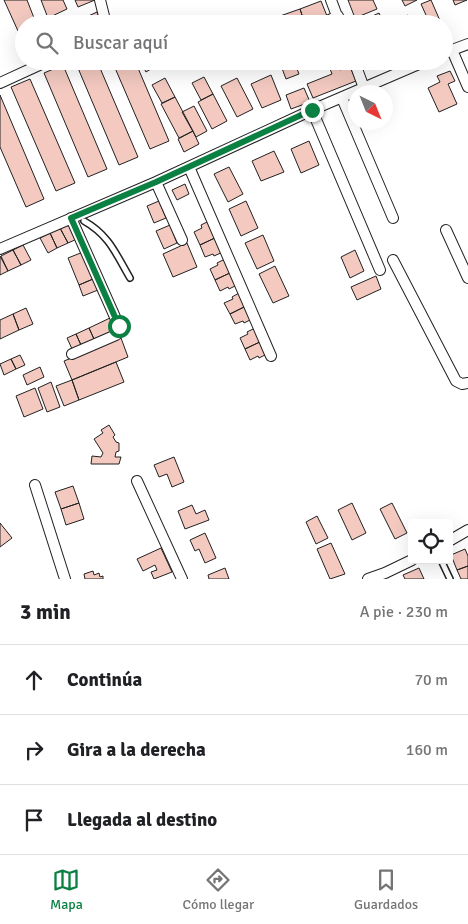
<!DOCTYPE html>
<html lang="es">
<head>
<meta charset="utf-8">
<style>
	:root { --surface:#fff; --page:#f2f2f2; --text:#202124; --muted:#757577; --line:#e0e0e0; --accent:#0b8043 }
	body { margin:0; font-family:Signika,sans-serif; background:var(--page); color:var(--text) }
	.controls { position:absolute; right:15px; bottom:15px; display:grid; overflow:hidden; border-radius:5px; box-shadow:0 5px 20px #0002 }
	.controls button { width:45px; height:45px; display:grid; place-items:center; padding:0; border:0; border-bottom:1px solid var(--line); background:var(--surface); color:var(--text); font:25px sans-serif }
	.compass { position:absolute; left:348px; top:85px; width:45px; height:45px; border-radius:50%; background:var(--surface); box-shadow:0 5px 20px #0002; rotate:137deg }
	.stop { position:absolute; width:15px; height:15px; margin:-11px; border:4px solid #0b8043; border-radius:50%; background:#fff }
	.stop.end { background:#0b8043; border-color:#fff; box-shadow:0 1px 5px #0008 }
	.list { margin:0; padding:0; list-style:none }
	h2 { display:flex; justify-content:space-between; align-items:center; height:65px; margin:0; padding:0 20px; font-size:21px }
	h2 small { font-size:16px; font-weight:400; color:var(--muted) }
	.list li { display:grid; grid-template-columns:32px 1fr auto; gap:15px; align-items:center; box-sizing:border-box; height:70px; padding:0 20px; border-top:1px solid var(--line) }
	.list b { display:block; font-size:19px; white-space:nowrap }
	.list em { font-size:16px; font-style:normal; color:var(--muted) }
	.icon { flex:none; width:28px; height:28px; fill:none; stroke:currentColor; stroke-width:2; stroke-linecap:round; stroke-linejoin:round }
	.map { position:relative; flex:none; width:468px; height:579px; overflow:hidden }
	.search { position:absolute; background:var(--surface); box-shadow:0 5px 20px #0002; left:15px; right:15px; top:15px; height:55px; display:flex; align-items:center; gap:12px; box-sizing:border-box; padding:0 18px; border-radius:28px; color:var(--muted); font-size:19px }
	.sheet { height:275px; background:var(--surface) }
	nav { display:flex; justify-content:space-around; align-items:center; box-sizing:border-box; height:70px; border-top:1px solid var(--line); background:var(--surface); font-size:14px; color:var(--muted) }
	nav a { display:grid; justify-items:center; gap:2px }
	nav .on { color:var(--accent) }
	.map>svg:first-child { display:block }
	.building { fill:#f3c9c0; stroke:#222 }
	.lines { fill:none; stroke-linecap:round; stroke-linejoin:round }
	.lane-casing { stroke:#222; stroke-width:8 }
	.street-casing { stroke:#222; stroke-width:12 }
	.lane { stroke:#fff; stroke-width:5 }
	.street { stroke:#fff; stroke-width:10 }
	.route { stroke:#0b8043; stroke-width:6 }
</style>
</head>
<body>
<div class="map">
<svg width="468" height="579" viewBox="0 0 468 579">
	<rect width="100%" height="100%" fill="#fff"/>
	<path class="building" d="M4,0H27L36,23L24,24V28L18,31Z
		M41,0H63L67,9L48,18Z
		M75,0H95L78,7Z
		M348,0H373L377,9L355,18Z
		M402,0H417L405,6Z
		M431,0L441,23L439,24H430L421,4Z
		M453,0H467L455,5Z
		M321,1L327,16L305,24L300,9Z
		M300,9L305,24H282L280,16Z
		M97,12L102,24H71Z
		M379,13L384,24H358L357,23Z
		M408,15L412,24H397L396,21Z
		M427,18L430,24H413Z
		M24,45V61H25L24,62L17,48Z
		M75,61H97L138,157L119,165Z
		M112,61H135L169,141L150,149Z
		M140,61H158L159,64L146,72Z
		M285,61H294L299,74L286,79L280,63Z
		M327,61H340L337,62L340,70L350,66L356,81L313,98L307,84L332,74Z
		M373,61H386L375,66Z
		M63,65L107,169L88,177L44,73Z
		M450,71L455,81L448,84L457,104L439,112L428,88L440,82L437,76Z
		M271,75L281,100L262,108L251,84Z
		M204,77L213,94L201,100L192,83Z
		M165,78L175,97L162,103L152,85Z
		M237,78L253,109L237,117L221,86Z
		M30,79L75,183L56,191L11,87Z
		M304,88L310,102L291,109L286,95Z
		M213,94L227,121L212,129L198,102Z
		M0,95L44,199L26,207L0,147Z
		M175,97L193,131L179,138L161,104Z
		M194,106L207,131L196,137L182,112Z
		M193,131L199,144L184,152L178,139Z
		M309,141L319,165L301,173L291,149Z
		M274,151L284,172L261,181L252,161Z
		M229,167L243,194L228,202L214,174Z
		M185,184L189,194L177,200L172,190Z
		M159,201L166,218L154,223L147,206Z
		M246,201L258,228L241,236L229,209Z
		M209,221L219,236L200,245L194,232L202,228L201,225Z
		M70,223L77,239L68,243L60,228Z
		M170,225L177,243L164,249L156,231Z
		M60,228L68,243L57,248L50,233Z
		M50,233L57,248L48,253L40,238Z
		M263,235L274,261L257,269L245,243Z
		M219,236L223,252L214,256L213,254L205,257L200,245Z
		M187,243L197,267L173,277L163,254Z
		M23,245L31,260L21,265L13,250Z
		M13,250L21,265L8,271L1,256Z
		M355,250L364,271L350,278L341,257Z
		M83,252L93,279L79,285L68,258Z
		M0,256L8,271L0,275Z
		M225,259L234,271L215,280L210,269L218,265L217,263Z
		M275,266L289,296L273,303L259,274Z
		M234,271L237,285L229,289L228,287L220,291L215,280Z
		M376,276L381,289L357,300L351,287Z
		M93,279L98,290L83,296L79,285Z
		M239,293L248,305L230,314L224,303L233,299L232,297Z
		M248,305L252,319L244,323L243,321L235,324L230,314Z
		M26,308L33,324L19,330L13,314Z
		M13,314L19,330L0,339V320Z
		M112,317L117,329L94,339L89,328Z
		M89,328L94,339L81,345L76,334Z
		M255,328L264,340L245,349L240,338L248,334L247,332Z
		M76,334L81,345L72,349L67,338Z
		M121,338L128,357L72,380L64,361Z
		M264,340L267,354L259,358L258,356L250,360L245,349Z
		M20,355L25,365L16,369L11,359Z
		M11,359L16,369L4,375L0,364Z
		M116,362L124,382L79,400L72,380Z
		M40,367L44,377L27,385L23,375Z
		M72,380L79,400L64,406L56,386Z
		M51,382L60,407L47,412L38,388Z
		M35,388L43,409L24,417L16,396Z
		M109,425L115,435L113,437L116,442L119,443V451L116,452L115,457H121L119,464H91L92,456L101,457L103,453L94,439L103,433L101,430Z
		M174,457L184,482L172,487L167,474L159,477L154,465Z
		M73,486L79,503L61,509L55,492Z
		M79,503L84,519L66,525L61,509Z
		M352,503L366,533L352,540L338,510Z
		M392,503L407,533L395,539L380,509Z
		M192,505L196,514L205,510L209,520L185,529L178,511Z
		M317,516L328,538L316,544L306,522Z
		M0,523L12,538L0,547Z
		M205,533L216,558L205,563L199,549L195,551L190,540Z
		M331,543L345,574L330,579L317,549Z
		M161,548L172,572L154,579L151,572L157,570L155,565L143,571L137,559Z
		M465,549L468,556V566L457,570L451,555Z
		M468,566V579H461L457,570Z
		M225,568L229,579H209L208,575Z
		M419,568L424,579H405L403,575Z
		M93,571L94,575L99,573L100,577L103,576V579H85L84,574Z"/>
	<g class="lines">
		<defs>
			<path id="lane" d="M84,221C109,235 116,254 130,278
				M441,560L450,579"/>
			<path id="street" d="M100,0L106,24
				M331,0L340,24
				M321,24L338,16
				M452,50L468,87
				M444,53L468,44
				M354,61L364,88
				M0,83L48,61
				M342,98L393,218
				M312,110L380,270
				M189,167L271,356
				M156,182L182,240
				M71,218L119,326V331L116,335L72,354
				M446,230L468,278
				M0,249L156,182L312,110L426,61
				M393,260L456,381L462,384L468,383
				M137,481L182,579
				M35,485L65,579
				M449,541L468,530
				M368,579L385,573L412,560"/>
		</defs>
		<use href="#lane" class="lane-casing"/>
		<use href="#street" class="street-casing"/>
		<use href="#lane" class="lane"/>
		<use href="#street" class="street"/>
	</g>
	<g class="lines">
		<path class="route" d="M119,326L71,218L156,182L312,110"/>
	</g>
</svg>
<div class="controls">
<button><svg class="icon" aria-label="locate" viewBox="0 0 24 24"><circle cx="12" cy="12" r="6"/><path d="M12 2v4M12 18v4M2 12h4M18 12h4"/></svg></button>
</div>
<svg class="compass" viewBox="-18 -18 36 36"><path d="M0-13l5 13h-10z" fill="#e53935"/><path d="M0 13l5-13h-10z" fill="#757577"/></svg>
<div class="stop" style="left:119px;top:326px"></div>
<div class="stop end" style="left:312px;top:110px"></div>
<div class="search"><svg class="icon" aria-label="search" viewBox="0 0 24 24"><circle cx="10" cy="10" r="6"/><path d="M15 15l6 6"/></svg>Buscar aquí</div>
</div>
<section class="sheet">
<h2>3 min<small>A pie · 230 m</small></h2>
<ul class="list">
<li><svg class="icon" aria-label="ahead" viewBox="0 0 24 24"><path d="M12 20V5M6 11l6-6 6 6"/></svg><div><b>Continúa</b></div><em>70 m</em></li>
<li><svg class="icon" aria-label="right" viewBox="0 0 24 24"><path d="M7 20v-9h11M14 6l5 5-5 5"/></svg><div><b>Gira a la derecha</b></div><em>160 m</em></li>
<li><svg class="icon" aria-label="arrive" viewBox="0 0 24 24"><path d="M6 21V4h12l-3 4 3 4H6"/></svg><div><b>Llegada al destino</b></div></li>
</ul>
</section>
<nav>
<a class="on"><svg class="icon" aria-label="map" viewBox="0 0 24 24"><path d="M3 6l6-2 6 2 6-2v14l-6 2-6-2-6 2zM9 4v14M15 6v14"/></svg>Mapa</a>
<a><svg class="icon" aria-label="directions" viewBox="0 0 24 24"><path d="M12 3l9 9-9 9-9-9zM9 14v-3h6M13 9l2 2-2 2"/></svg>Cómo llegar</a>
<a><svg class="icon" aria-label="saved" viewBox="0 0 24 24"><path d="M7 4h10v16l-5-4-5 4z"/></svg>Guardados</a>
</nav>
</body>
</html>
